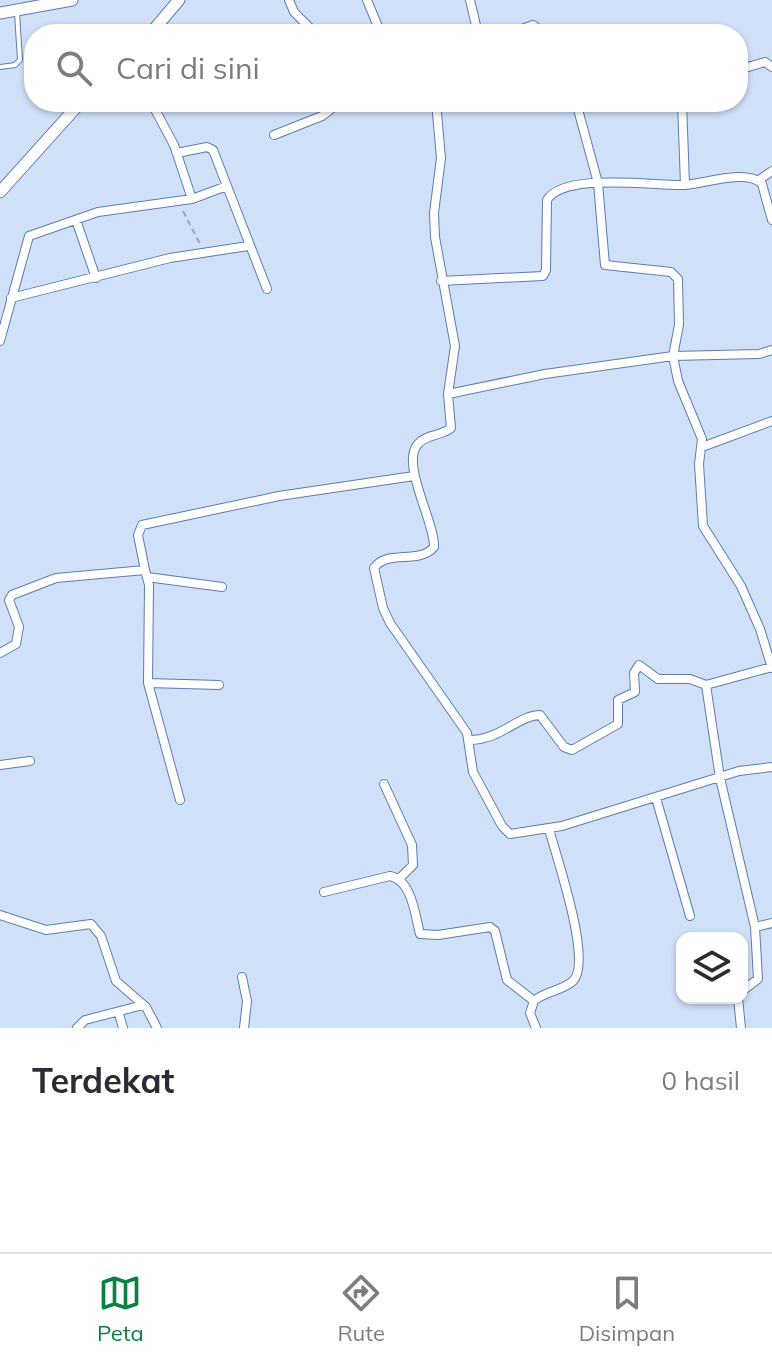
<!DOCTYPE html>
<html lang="id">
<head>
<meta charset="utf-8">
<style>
	:root { --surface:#fff; --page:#f7f7f7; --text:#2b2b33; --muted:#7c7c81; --line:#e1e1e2; --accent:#0b8043 }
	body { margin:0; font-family:Mulish,sans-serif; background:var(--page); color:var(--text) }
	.controls { position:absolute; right:24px; bottom:24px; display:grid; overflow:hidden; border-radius:16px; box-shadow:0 2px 6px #0004 }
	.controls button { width:72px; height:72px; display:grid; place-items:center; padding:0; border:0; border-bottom:2px solid var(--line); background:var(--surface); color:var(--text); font:40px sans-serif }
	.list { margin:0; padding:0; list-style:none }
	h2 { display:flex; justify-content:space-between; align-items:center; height:104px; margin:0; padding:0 32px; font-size:34px }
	h2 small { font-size:26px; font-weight:400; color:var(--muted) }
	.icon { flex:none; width:44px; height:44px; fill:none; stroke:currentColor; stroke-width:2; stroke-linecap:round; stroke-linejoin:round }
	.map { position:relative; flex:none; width:772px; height:1028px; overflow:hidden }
	.search { position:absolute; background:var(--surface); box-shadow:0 2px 6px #0004; left:24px; right:24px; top:24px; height:88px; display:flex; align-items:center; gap:20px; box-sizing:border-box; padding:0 28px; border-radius:32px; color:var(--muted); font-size:30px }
	.sheet { height:224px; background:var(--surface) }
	nav { display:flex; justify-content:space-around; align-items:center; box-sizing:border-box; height:112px; border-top:2px solid var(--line); background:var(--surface); font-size:22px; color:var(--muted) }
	nav a { display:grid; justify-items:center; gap:4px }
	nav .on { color:var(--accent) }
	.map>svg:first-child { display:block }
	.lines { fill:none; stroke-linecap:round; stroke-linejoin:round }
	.lane-casing { stroke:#5b7db3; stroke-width:6 }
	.street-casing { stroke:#5b7db3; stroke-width:10 }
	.secondary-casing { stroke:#5b7db3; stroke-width:13 }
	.path { stroke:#97a7be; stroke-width:2; stroke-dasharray:6 4; stroke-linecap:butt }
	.lane { stroke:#fff; stroke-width:4 }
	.street { stroke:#fff; stroke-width:8 }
	.secondary { stroke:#fff; stroke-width:11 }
</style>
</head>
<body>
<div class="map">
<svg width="772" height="1028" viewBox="0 0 772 1028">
	<rect width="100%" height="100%" fill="#d1e1f9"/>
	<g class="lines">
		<defs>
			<path id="lane" d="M0,67L15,65L20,60L17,13"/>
			<path id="street" d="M289,0L294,12L316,34
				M367,0L381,34
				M470,0L478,34
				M508,34L533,25L545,34
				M738,70L765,62L772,67
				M151,102L174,145L192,199
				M436,102L441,158L434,213L435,237L455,346L448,394L451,428C442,436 426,434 418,444C400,463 435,522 434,547C419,565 387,549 374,568L383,608L390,623L467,733L473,772L502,826L510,834L562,826L739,771L772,767
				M576,102L598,183L605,265L671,272L678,279L679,325L673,356L678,381L702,439L699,464L703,526L741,586L760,629L772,668
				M682,102L685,185
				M274,135L322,116L340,102
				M177,153L207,147L213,150L267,289
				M759,180L772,171
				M76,220L96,278
				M441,281L543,276L546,270L547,200C564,172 654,186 684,185C704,184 747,168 762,184L772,220
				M11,298L170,258L248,246
				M0,341L29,236L98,212L192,199L227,186
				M448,394L545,374L673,356L759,354L772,350
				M702,447L772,421
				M145,570L149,585L148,683L180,800
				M147,577L222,587
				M0,653L16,644L19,627L9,600L12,595L56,578L145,570L138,535L142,525L279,496L414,476
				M148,683L219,685
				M706,685L720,778L755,927L758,979L742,991
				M470,740C500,740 519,715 540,715L564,747L572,750L618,724V700L635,692L634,673L639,665L658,679H690L706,685L772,667
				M0,765L30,761
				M384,784L412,845L413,865L400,878
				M656,798L690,916
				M324,892L390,876C412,880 415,915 420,934L438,935L490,927L495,931L507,980L534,1001
				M0,915L46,930L91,924L101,936L116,981L146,1007L157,1028
				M755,927L772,923
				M242,977L247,1001L244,1028
				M738,998L741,1028
				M119,1014L123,1028
				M77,1028L85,1020L143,1005
				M536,1028L530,1013L534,1001C545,991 562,991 573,981C593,962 556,856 549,829"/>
			<path id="secondary" d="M0,13L72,0
				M150,34L179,0
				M0,192L81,102"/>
		</defs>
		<use href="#lane" class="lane-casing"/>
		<use href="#street" class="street-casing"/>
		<use href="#secondary" class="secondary-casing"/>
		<path class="path" d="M183,211L200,244"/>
		<use href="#lane" class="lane"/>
		<use href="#street" class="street"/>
		<use href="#secondary" class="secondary"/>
	</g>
</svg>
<div class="controls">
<button><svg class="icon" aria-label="layers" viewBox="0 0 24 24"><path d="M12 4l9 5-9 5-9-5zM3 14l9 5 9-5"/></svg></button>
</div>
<div class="search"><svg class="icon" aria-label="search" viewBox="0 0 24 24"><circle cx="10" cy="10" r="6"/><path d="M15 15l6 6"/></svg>Cari di sini</div>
</div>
<section class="sheet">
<h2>Terdekat<small>0 hasil</small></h2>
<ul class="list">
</ul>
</section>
<nav>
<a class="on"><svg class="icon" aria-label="map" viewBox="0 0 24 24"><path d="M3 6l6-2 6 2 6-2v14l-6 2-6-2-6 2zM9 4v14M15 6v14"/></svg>Peta</a>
<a><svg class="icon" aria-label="directions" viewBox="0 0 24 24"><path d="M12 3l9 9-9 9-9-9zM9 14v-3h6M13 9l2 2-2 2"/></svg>Rute</a>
<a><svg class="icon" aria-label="saved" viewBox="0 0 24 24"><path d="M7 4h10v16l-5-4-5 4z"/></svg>Disimpan</a>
</nav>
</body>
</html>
